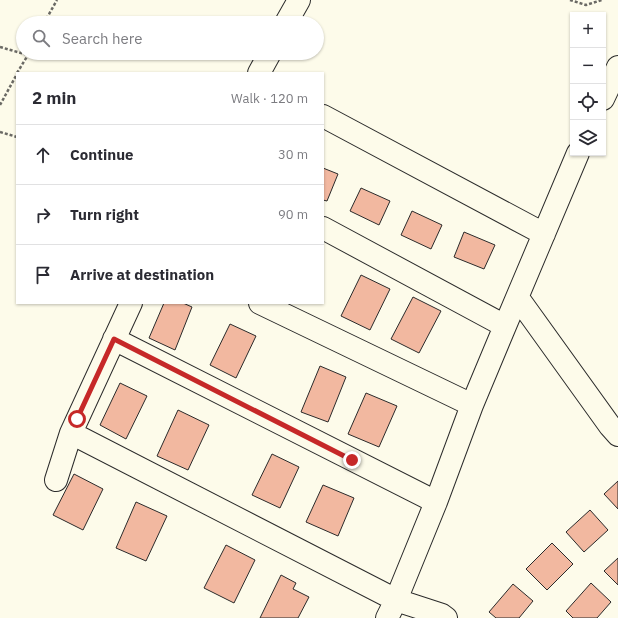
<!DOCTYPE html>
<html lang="en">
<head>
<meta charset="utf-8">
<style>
	:root { --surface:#fff; --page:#f7f7f7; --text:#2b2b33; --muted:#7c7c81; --line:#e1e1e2 }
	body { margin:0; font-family:"IBM Plex Sans",sans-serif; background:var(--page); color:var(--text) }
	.controls { position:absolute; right:12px; top:12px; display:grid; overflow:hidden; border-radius:0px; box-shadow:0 1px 3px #0004 }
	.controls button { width:36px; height:36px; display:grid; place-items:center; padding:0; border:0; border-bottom:1px solid var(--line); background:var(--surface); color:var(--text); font:20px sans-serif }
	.stop { position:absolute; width:12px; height:12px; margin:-9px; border:3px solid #c62828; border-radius:50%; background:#fff }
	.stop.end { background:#c62828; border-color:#fff; box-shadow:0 1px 4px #0008 }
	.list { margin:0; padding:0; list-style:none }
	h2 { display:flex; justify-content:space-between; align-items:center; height:52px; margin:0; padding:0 16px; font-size:17px }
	h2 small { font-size:13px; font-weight:400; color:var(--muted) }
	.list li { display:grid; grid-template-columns:26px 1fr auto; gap:12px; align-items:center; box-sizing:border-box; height:60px; padding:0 16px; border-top:1px solid var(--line) }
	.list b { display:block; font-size:15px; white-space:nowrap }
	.list em { font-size:13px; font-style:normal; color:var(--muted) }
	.icon { flex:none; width:22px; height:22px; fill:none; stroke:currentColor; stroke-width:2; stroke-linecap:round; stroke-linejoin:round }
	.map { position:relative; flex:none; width:618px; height:618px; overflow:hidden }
	.search { position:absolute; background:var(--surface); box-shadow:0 1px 3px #0004; left:16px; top:16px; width:308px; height:44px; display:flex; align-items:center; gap:10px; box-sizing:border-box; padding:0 14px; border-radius:22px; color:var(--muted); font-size:15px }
	.panel { position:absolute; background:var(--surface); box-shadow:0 1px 3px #0004; left:16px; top:72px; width:308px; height:232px; border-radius:0px }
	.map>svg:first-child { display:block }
	.building { fill:#f2b8a0; stroke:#2b2b2b }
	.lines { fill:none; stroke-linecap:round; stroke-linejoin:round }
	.minor-casing { stroke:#2b2b2b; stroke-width:24 }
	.path { stroke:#6a6964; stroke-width:2.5; stroke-dasharray:3 2; stroke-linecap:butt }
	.minor { stroke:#fdfbea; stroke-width:22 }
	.route { stroke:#c62828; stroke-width:5 }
</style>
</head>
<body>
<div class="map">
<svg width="618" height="618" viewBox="0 0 618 618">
	<rect width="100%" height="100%" fill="#fdfbea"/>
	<path class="building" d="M323,168L338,174L327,201L323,200Z
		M361,188L390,201L379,225L350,211Z
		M412,211L442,225L431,249L401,235Z
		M464,232L495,245L484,269L454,257Z
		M361,275L390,289L370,330L341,316Z
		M413,297L441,311L419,353L391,339Z
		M164,303H183L192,307L175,350L149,338Z
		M230,324L256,336L236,378L210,365Z
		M320,366L346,377L328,422L301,412Z
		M120,383L147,396L126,439L100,425Z
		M366,393L397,406L379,447L348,434Z
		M178,410L209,425L188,470L157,456Z
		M272,454L299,467L280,508L252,495Z
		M74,474L103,489L83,530L53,515Z
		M618,481V509L604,494Z
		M323,485L354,498L338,536L306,522Z
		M136,502L167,516L146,561L116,548Z
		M590,510L608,530L584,552L566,532Z
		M552,543L573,564L547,590L526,569Z
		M226,545L255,560L234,603L204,588Z
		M618,558V585L604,571Z
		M281,575L296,583L293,589L309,597L298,618H260Z
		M591,583L611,602L597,618H573L566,611Z
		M513,584L533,601L519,618H496L489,612Z"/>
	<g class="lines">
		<defs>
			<path id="minor" d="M286,23L299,0
				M259,73L270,53
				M603,99L618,67
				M323,116L544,234
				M323,228L505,326
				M518,298L610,426L618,435
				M260,303L472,405
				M114,339L436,502
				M71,433L396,600L442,615L446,618
				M56,480L71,433L131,303
				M387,618L396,600L436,502L472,405L505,326L578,153"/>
		</defs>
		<use href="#minor" class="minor-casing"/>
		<path class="path" d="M570,0L586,5L602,0
			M44,23L57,0
			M0,47L28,55V53
			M17,73L28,55
			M0,105L17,74
			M0,132L17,137"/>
		<use href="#minor" class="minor"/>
	</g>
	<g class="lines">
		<path class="route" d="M77,419L114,339L352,460"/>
	</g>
</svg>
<div class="controls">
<button>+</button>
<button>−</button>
<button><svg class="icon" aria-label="locate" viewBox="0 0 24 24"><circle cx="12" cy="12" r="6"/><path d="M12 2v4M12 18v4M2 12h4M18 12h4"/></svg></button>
<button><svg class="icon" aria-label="layers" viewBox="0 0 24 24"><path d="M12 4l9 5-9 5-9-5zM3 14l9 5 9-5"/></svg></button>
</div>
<div class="stop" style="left:77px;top:419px"></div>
<div class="stop end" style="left:352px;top:460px"></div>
<div class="search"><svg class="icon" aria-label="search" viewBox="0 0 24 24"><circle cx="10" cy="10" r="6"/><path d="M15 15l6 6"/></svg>Search here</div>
<section class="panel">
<h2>2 min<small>Walk · 120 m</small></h2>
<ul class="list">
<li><svg class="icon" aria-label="ahead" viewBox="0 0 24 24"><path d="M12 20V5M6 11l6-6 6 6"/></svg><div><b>Continue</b></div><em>30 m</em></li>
<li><svg class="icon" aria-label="right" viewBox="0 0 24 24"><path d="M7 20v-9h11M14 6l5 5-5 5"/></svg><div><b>Turn right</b></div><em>90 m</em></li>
<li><svg class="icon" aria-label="arrive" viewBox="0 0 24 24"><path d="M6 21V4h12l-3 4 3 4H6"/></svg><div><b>Arrive at destination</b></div></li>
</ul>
</section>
</div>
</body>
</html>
